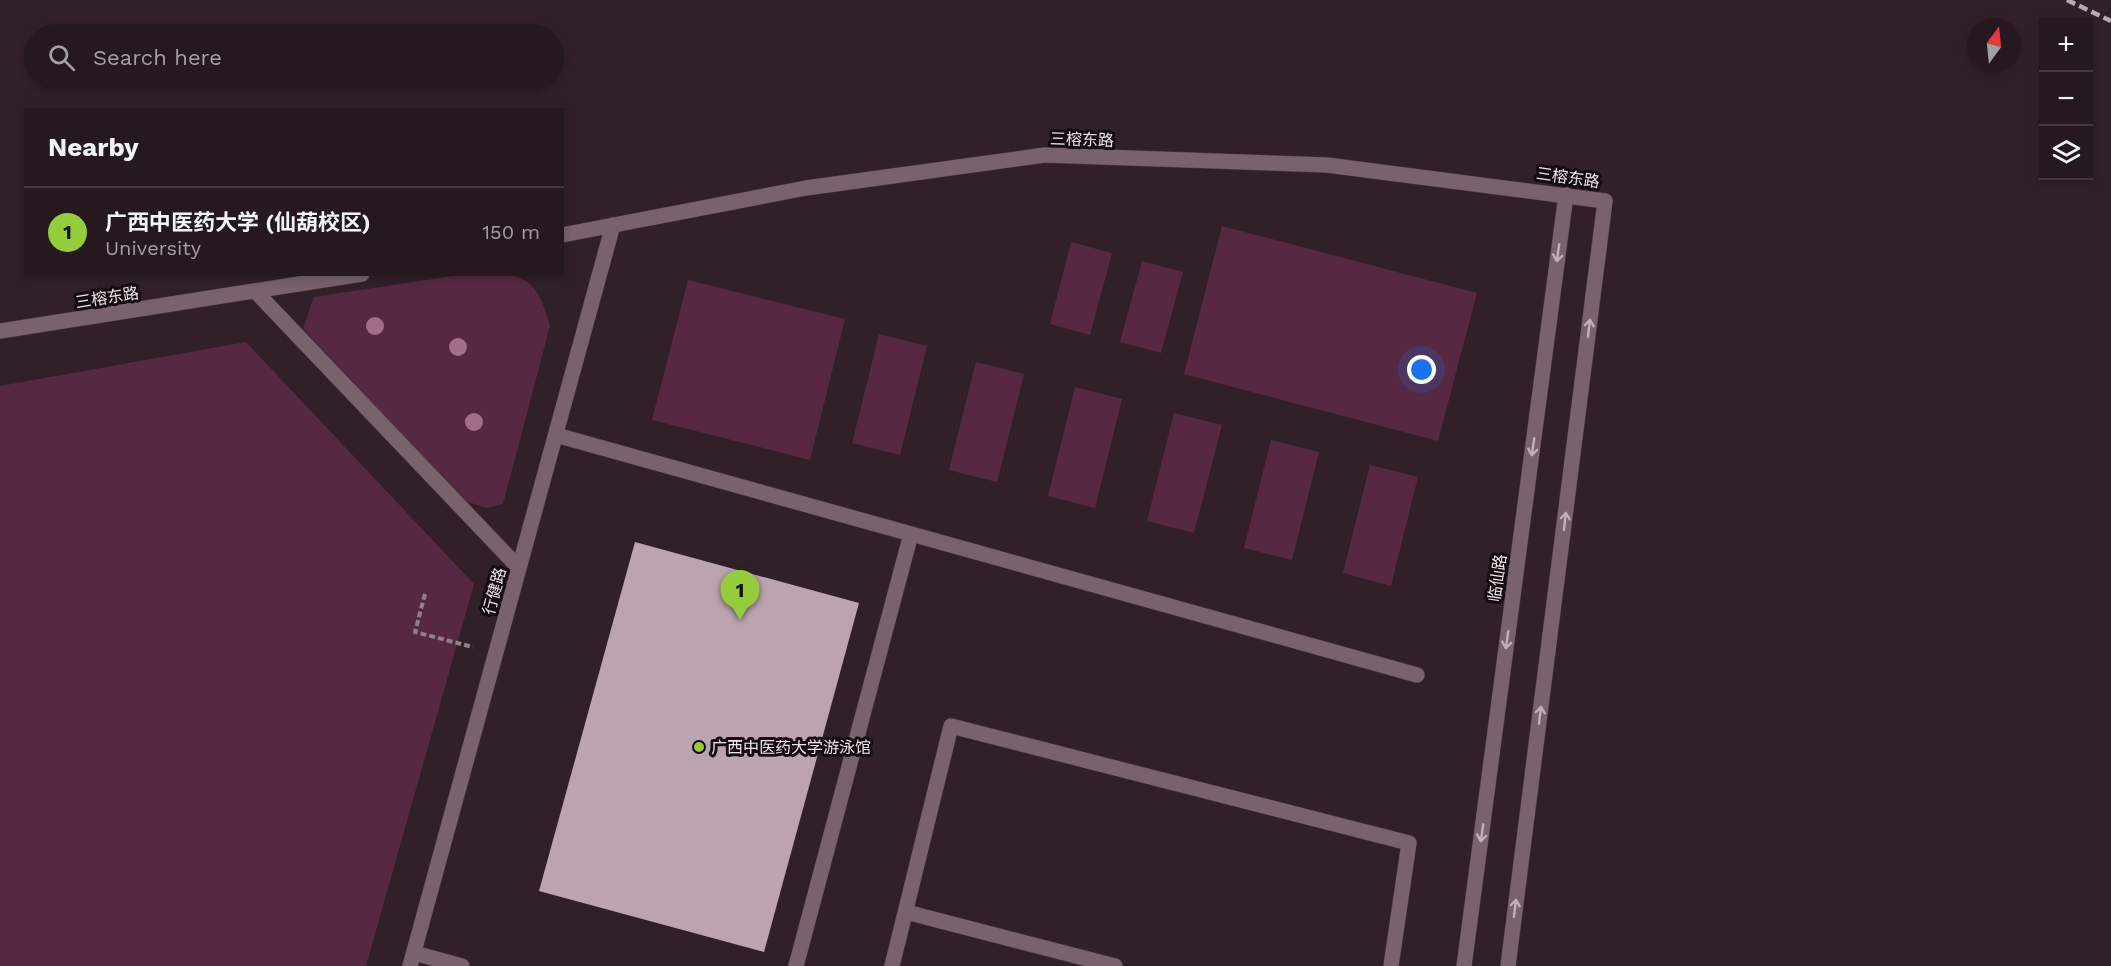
<!DOCTYPE html>
<html lang="en">
<head>
<meta charset="utf-8">
<style>
	:root { --surface:#25181f; --page:#2d2128; --text:#f1f3f6; --muted:#a3a0a4; --line:#42373d; --accent:#94cc3c }
	body { margin:0; font-family:"Work Sans","Noto Sans SC",sans-serif; background:var(--page); color:var(--text) }
	.controls { position:absolute; right:18px; top:18px; display:grid; overflow:hidden; border-radius:0px; box-shadow:0 3px 9px #0003 }
	.controls button { width:54px; height:54px; display:grid; place-items:center; padding:0; border:0; border-bottom:2px solid var(--line); background:var(--surface); color:var(--text); font:30px sans-serif }
	.compass { position:absolute; left:1967px; top:18px; width:54px; height:54px; border-radius:50%; background:var(--surface); box-shadow:0 3px 9px #0003; rotate:15deg }
	.you { position:absolute; left:1422px; top:370px; width:21px; height:21px; margin:-15px; border:4px solid #fff; border-radius:50%; background:#1a73e8; box-shadow:0 0 0 9px #1a73e833 }
	.badge { display:grid; place-items:center; width:39px; height:39px; border-radius:50%; background:var(--accent); color:#111; font-size:20px; font-weight:700 }
	.pin { position:absolute; translate:-50% -50px; filter:drop-shadow(0 2px 3px #0008) }
	.pin::after { content:''; position:absolute; top:32px; width:21px; height:18px; background:inherit; clip-path:polygon(0 0,100% 0,50% 100%) }
	.list { margin:0; padding:0; list-style:none }
	h2 { display:flex; justify-content:space-between; align-items:center; height:78px; margin:0; padding:0 24px; font-size:26px }
	h2 small { font-size:20px; font-weight:400; color:var(--muted) }
	.list li { display:grid; grid-template-columns:39px 1fr auto; gap:18px; align-items:center; box-sizing:border-box; height:90px; padding:0 24px; border-top:2px solid var(--line) }
	.list b { display:block; font-size:22px; white-space:nowrap }
	.list p { margin:0; font-size:20px; white-space:nowrap; color:var(--muted) }
	.list em { font-size:20px; font-style:normal; color:var(--muted) }
	.icon { flex:none; width:33px; height:33px; fill:none; stroke:currentColor; stroke-width:2; stroke-linecap:round; stroke-linejoin:round }
	.map { position:relative; flex:none; width:2111px; height:966px; overflow:hidden }
	.search { position:absolute; background:var(--surface); box-shadow:0 3px 9px #0003; left:24px; top:24px; width:540px; height:66px; display:flex; align-items:center; gap:15px; box-sizing:border-box; padding:0 21px; border-radius:33px; color:var(--muted); font-size:22px }
	.panel { position:absolute; background:var(--surface); box-shadow:0 3px 9px #0003; left:24px; top:108px; width:540px; height:168px; border-radius:0px }
	.map>svg:first-child { display:block }
	.green { fill:#572842 }
	.building { fill:#bba4af }
	.lines { fill:none; stroke-linecap:round; stroke-linejoin:round }
	.lane-casing { stroke:#4c3e45; stroke-width:16 }
	.street-casing { stroke:#4c3e45; stroke-width:16 }
	.secondary-casing { stroke:#4c3e45; stroke-width:16 }
	.path { stroke:#908188; stroke-width:4; stroke-dasharray:6 3; stroke-linecap:butt }
	.lane { stroke:#78636d; stroke-width:15 }
	.street { stroke:#78636d; stroke-width:15 }
	.secondary { stroke:#78636d; stroke-width:15 }
	.rail { stroke:#b8aab0; stroke-width:4.5; stroke-dasharray:9 4.5; stroke-linecap:butt }
	.tree { fill:#a16f88 }
	.oneway { stroke:#c0b0b7 }
	.poi-dot { fill:#94cc3c; stroke:#140c10; stroke-width:2 }
	.labels { text-anchor:middle; stroke-width:6; stroke-linejoin:round; paint-order:stroke }
	.street-label { font-size:16px; fill:#f0e4e9; stroke:#140c10 }
	.poi-label { font-size:16px; fill:#f0e4e9; stroke:#140c10; text-anchor:start }
</style>
</head>
<body>
<div class="map">
<svg width="2111" height="966" viewBox="0 0 2111 966">
	<rect width="100%" height="100%" fill="#312029"/>
	<path class="green" d="M1222,226L1477,293L1438,441L1184,374Z
		M1071,242L1112,253L1090,335L1050,324Z
		M1142,261L1183,272L1161,353L1120,342Z
		M459,275C514,275 534,265 550,326L503,504L487,508L465,501L303,329L314,297Z
		M688,280L845,319L810,460L652,420Z
		M879,334L927,346L900,455L852,443Z
		M246,342L474,584L366,966H0V386Z
		M976,362L1024,374L997,482L949,470Z
		M1075,387L1122,399L1095,508L1048,496Z
		M1174,413L1222,425L1194,533L1147,521Z
		M1271,440L1319,452L1292,560L1244,548Z
		M1370,465L1418,477L1391,586L1343,573Z"/>
	<path class="building" d="M635,542L859,603L764,952L539,891Z"/>
	<g class="lines">
		<defs>
			<path id="lane" d="M562,235L806,188L1045,155L1327,165L1605,201
				M256,292L519,568
				M0,331L362,274
				M556,435L1417,675
				M414,953L462,966
				M410,966L613,225
				M796,966L911,534"/>
			<path id="street" d="M906,912L1115,966
				M892,966L951,726L1409,843L1391,966"/>
			<path id="secondary" d="M1464,966L1566,195
				M1508,966L1605,201"/>
		</defs>
		<use href="#lane" class="lane-casing"/>
		<use href="#street" class="street-casing"/>
		<use href="#secondary" class="secondary-casing"/>
		<path class="path" d="M425,594L415,632L473,647"/>
		<use href="#lane" class="lane"/>
		<use href="#street" class="street"/>
		<use href="#secondary" class="secondary"/>
		<path class="rail" d="M2067,0L2111,21"/>
	</g>
	<g class="tree">
		<circle cx="375" cy="326" r="9"/>
		<circle cx="458" cy="347" r="9"/>
		<circle cx="474" cy="422" r="9"/>
	</g>
	<defs><path id="oneway-shaft" d="M-6 0H5M1.5-3L5.5 0L1.5 3" fill="none" stroke-width="1.6" stroke-linecap="round" stroke-linejoin="round" transform="scale(1.5)"/></defs>
	<g class="oneway">
		<use href="#oneway-shaft" transform="translate(1558 253) rotate(98)"/>
		<use href="#oneway-shaft" transform="translate(1589 328) rotate(-83)"/>
		<use href="#oneway-shaft" transform="translate(1533 447) rotate(98)"/>
		<use href="#oneway-shaft" transform="translate(1565 521) rotate(-83)"/>
		<use href="#oneway-shaft" transform="translate(1507 640) rotate(98)"/>
		<use href="#oneway-shaft" transform="translate(1540 715) rotate(-83)"/>
		<use href="#oneway-shaft" transform="translate(1482 833) rotate(98)"/>
		<use href="#oneway-shaft" transform="translate(1515 908) rotate(-83)"/>
	</g>
	<circle class="poi-dot" cx="699" cy="747" r="6"/>
	<g class="labels">
		<g class="street-label">
			<text transform="translate(1082 139) rotate(2)" y="6">三榕东路</text>
			<text transform="translate(1568 177) rotate(8)" y="6">三榕东路</text>
			<text transform="translate(107 297) rotate(-9)" y="6">三榕东路</text>
			<text transform="translate(1497 578) rotate(-82)" y="6">临仙路</text>
			<text transform="translate(494 591) rotate(-75)" y="6">行健路</text>
		</g>
		<g class="poi-label">
			<text x="711" y="753">广西中医药大学游泳馆</text>
		</g>
	</g>
</svg>
<div class="controls">
<button>+</button>
<button>−</button>
<button><svg class="icon" aria-label="layers" viewBox="0 0 24 24"><path d="M12 4l9 5-9 5-9-5zM3 14l9 5 9-5"/></svg></button>
</div>
<svg class="compass" viewBox="-18 -18 36 36"><path d="M0-13l5 13h-10z" fill="#e53935"/><path d="M0 13l5-13h-10z" fill="#a3a0a4"/></svg>
<div class="you"></div>
<div class="pin badge" style="left:740px;top:620px">1</div>
<div class="search"><svg class="icon" aria-label="search" viewBox="0 0 24 24"><circle cx="10" cy="10" r="6"/><path d="M15 15l6 6"/></svg>Search here</div>
<section class="panel">
<h2>Nearby<small></small></h2>
<ul class="list">
<li><span class="badge">1</span><div><b>广西中医药大学 (仙葫校区)</b><p>University</p></div><em>150 m</em></li>
</ul>
</section>
</div>
</body>
</html>
